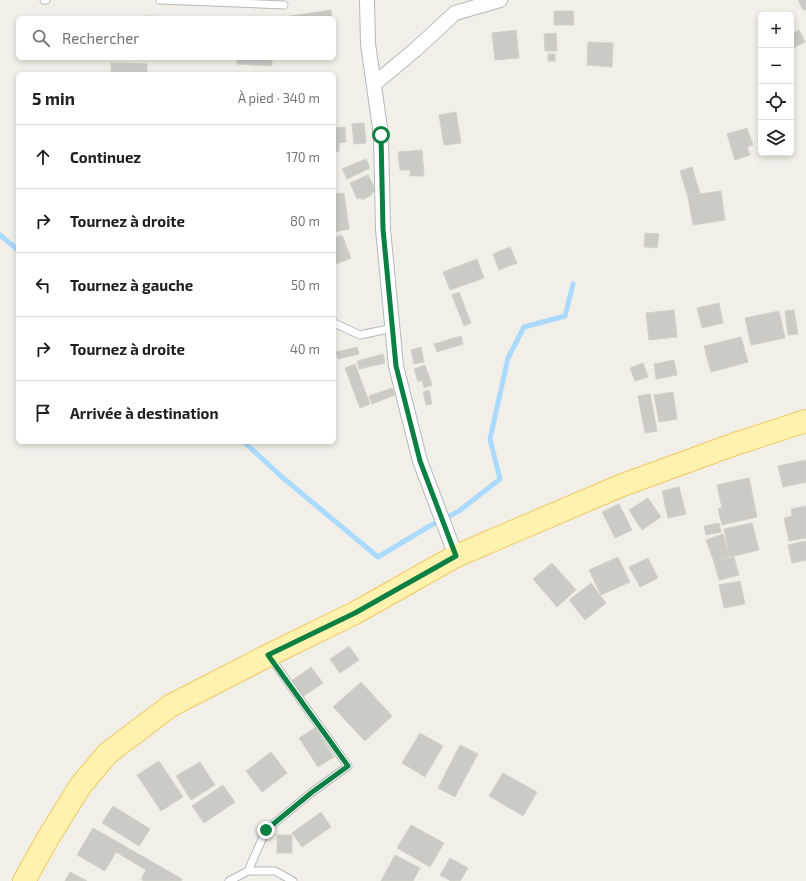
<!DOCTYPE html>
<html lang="fr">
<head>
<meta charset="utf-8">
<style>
	:root { --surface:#fff; --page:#f6f6f6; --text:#202124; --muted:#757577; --line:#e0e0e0 }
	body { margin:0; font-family:"Exo 2",sans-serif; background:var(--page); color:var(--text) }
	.controls { position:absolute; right:12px; top:12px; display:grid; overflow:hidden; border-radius:6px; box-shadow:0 2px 6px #0003 }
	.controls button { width:36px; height:36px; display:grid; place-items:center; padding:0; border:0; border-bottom:1px solid var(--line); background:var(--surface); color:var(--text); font:20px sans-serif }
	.stop { position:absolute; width:12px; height:12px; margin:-9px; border:3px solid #0b8043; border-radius:50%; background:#fff }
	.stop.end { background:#0b8043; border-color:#fff; box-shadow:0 1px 4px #0008 }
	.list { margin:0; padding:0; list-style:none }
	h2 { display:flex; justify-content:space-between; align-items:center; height:52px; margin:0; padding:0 16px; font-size:17px }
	h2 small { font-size:13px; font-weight:400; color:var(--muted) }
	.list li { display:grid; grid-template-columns:26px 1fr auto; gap:12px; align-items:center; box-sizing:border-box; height:64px; padding:0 16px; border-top:1px solid var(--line) }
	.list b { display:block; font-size:15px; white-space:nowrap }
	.list em { font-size:13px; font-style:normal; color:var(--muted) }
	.icon { flex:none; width:22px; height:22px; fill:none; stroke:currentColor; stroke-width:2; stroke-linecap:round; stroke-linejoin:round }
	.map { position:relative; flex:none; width:806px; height:881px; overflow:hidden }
	.search { position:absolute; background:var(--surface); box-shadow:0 2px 6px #0003; left:16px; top:16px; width:320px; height:44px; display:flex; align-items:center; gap:10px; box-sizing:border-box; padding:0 14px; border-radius:6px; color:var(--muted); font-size:15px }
	.panel { position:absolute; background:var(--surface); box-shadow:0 2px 6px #0003; left:16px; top:72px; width:320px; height:372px; border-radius:6px }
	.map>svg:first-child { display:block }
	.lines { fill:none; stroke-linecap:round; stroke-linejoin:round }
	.stream { stroke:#aadaff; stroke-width:5 }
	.building { fill:#cccac5; stroke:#d6d1c6 }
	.service-casing { stroke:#b5b8bc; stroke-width:9 }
	.minor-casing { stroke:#b5b8bc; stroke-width:16 }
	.primary-casing { stroke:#f2c960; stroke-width:24 }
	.service { stroke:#fff; stroke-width:7 }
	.minor { stroke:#fff; stroke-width:14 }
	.primary { stroke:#fff2af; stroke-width:22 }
	.route { stroke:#0b8043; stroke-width:5 }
</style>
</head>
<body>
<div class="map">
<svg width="806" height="881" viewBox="0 0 806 881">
	<rect width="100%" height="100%" fill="#f1efe8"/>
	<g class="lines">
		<path class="stream" d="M0,235L18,250
			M244,442L282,477L378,557L428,527L459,511L500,479L490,439L508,358L524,327L565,316L573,284"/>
	</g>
	<path class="building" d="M798,0H806V9L803,10Z
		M331,10L332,18H278Z
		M554,11H573L574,25H554Z
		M146,16L166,17L165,18H146Z
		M516,30L519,58L495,60L492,33Z
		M799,30L805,42L791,49V34Z
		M556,33L557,51H545L544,34Z
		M588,42L613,43L612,67L587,65Z
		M548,54H555V61H548Z
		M237,58H272V66L237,64Z
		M111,63L147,64V74H111Z
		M456,112L461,143L444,145L439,115Z
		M364,123L366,143L354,144L352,124Z
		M345,127L346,142L339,143V151L334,152V159V128Z
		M747,128L753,145L747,147L750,155L735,160L727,134Z
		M422,150L424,176H410V170H400L398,152Z
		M366,159L370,168L347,179L342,169Z
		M692,167L700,194L688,197L680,171Z
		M368,175L376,191L371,193L372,195L362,200L361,198L357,199L350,183Z
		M721,191L725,220L693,225L688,197L700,194Z
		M344,193L349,229L334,232V194Z
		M645,233L659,234L657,248L644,247Z
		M342,235L351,258L334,265V238Z
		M510,247L517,263L499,270L493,254Z
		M477,259L484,278L450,290L443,272Z
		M459,292L471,323L464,326L452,295Z
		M719,303L723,323L702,328L697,308Z
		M674,310L677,337L649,340L646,313Z
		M794,310L798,334L788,335L785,311Z
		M779,311L785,338L751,345L745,318Z
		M461,336L463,344L437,352L434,344Z
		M741,337L748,362L711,372L704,346Z
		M357,347L359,354L338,359L336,352Z
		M421,347L424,362L414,364L411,350Z
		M383,354L385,363L359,369L357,361Z
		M674,360L677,375L656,379L654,364Z
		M643,363L648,377L635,381L630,368Z
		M355,364L370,404L360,408L345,368Z
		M425,365L432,385L424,388L422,380L418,382L414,369Z
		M392,388L395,395L372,404L369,396Z
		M429,390L432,404L426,405L423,392Z
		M673,392L677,419L659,422L654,395Z
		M650,394L657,431L645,433L638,396Z
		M806,460V482L783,487L778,466Z
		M749,478L757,517L722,525L718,509L722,508L717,485Z
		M679,487L686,514L668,518L662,491Z
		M648,498L661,517L642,530L629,510Z
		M619,504L632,530L615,538L602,512Z
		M806,506V538L789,541L784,518L792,516L791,509Z
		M719,523L721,532L706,535L704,526Z
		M752,523L759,550L730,557L724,529Z
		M723,534L730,557L714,562L706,540Z
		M806,541V560L792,563L788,545Z
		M618,557L630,582L601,595L589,570Z
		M734,557L739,575L719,580L714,562Z
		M648,558L658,578L640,587L629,567Z
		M552,563L576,590L557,607L533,579Z
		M740,581L745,604L724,608L719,585Z
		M591,583L606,603L585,620L569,600Z
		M349,646L359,660L340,673L330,659Z
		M311,667L323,683L301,698L290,682Z
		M361,682L392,716L365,741L333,707Z
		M315,728L334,757L318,767L299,738Z
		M420,733L443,746L425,777L402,763Z
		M460,745L478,754L455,797L438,788Z
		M271,752L287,773L262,792L246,771Z
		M159,761L183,797L161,811L137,775Z
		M200,762L215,785L191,800L176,776Z
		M503,773L537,792L523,816L489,796Z
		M223,785L235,802L204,823L192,806Z
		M113,806L150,829L139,846L102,823Z
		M321,812L331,827L302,847L292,833Z
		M411,825L444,843L430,867L397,848Z
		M93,828L182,879L181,881H144L141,879L146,870L116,852L105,871L77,855Z
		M277,835H292V853H277Z
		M395,855L420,868L413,881H381Z
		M450,858L468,868L460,881H451L440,875Z
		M70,872L87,881H65Z"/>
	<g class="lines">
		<defs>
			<path id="service" d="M44,0H46
				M160,0L284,5
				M334,323L360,335L393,328
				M248,871H275L293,881
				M229,881L248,871L266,830L311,793L348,766L270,657"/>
			<path id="minor" d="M367,0L368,44L381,135L383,229L396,366L420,461L456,556
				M374,84L415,50L455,13L500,0"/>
			<path id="primary" d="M24,881L48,838L81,785L108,753L170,706L269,655L355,613L456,556L620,486L735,444L806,421"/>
		</defs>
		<use href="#service" class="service-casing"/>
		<use href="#minor" class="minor-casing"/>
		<use href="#primary" class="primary-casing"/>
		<use href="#service" class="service"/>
		<use href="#minor" class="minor"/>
		<use href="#primary" class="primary"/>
	</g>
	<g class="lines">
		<path class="route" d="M266,830L311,793L348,766L268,655L355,613L456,556L420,461L396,366L383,229L381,135"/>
	</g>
</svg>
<div class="controls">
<button>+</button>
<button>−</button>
<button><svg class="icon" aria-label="locate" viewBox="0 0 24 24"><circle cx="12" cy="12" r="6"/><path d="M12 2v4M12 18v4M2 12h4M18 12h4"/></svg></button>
<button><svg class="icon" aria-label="layers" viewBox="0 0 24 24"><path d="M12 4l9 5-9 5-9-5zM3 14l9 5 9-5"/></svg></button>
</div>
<div class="stop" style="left:381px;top:135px"></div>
<div class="stop end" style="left:266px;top:830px"></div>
<div class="search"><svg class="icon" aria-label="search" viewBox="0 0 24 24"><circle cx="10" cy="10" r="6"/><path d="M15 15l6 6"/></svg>Rechercher</div>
<section class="panel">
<h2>5 min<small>À pied · 340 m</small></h2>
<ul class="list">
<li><svg class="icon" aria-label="ahead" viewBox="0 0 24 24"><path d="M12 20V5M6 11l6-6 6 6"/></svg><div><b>Continuez</b></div><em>170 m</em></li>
<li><svg class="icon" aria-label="right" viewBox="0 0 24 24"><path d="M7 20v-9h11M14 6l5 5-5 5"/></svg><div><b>Tournez à droite</b></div><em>80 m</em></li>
<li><svg class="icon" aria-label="left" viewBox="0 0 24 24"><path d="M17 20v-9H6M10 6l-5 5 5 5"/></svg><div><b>Tournez à gauche</b></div><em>50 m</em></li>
<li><svg class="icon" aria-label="right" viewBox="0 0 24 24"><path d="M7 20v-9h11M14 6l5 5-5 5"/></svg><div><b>Tournez à droite</b></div><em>40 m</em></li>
<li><svg class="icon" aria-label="arrive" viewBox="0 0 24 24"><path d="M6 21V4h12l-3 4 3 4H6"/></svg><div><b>Arrivée à destination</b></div></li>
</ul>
</section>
</div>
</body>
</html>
